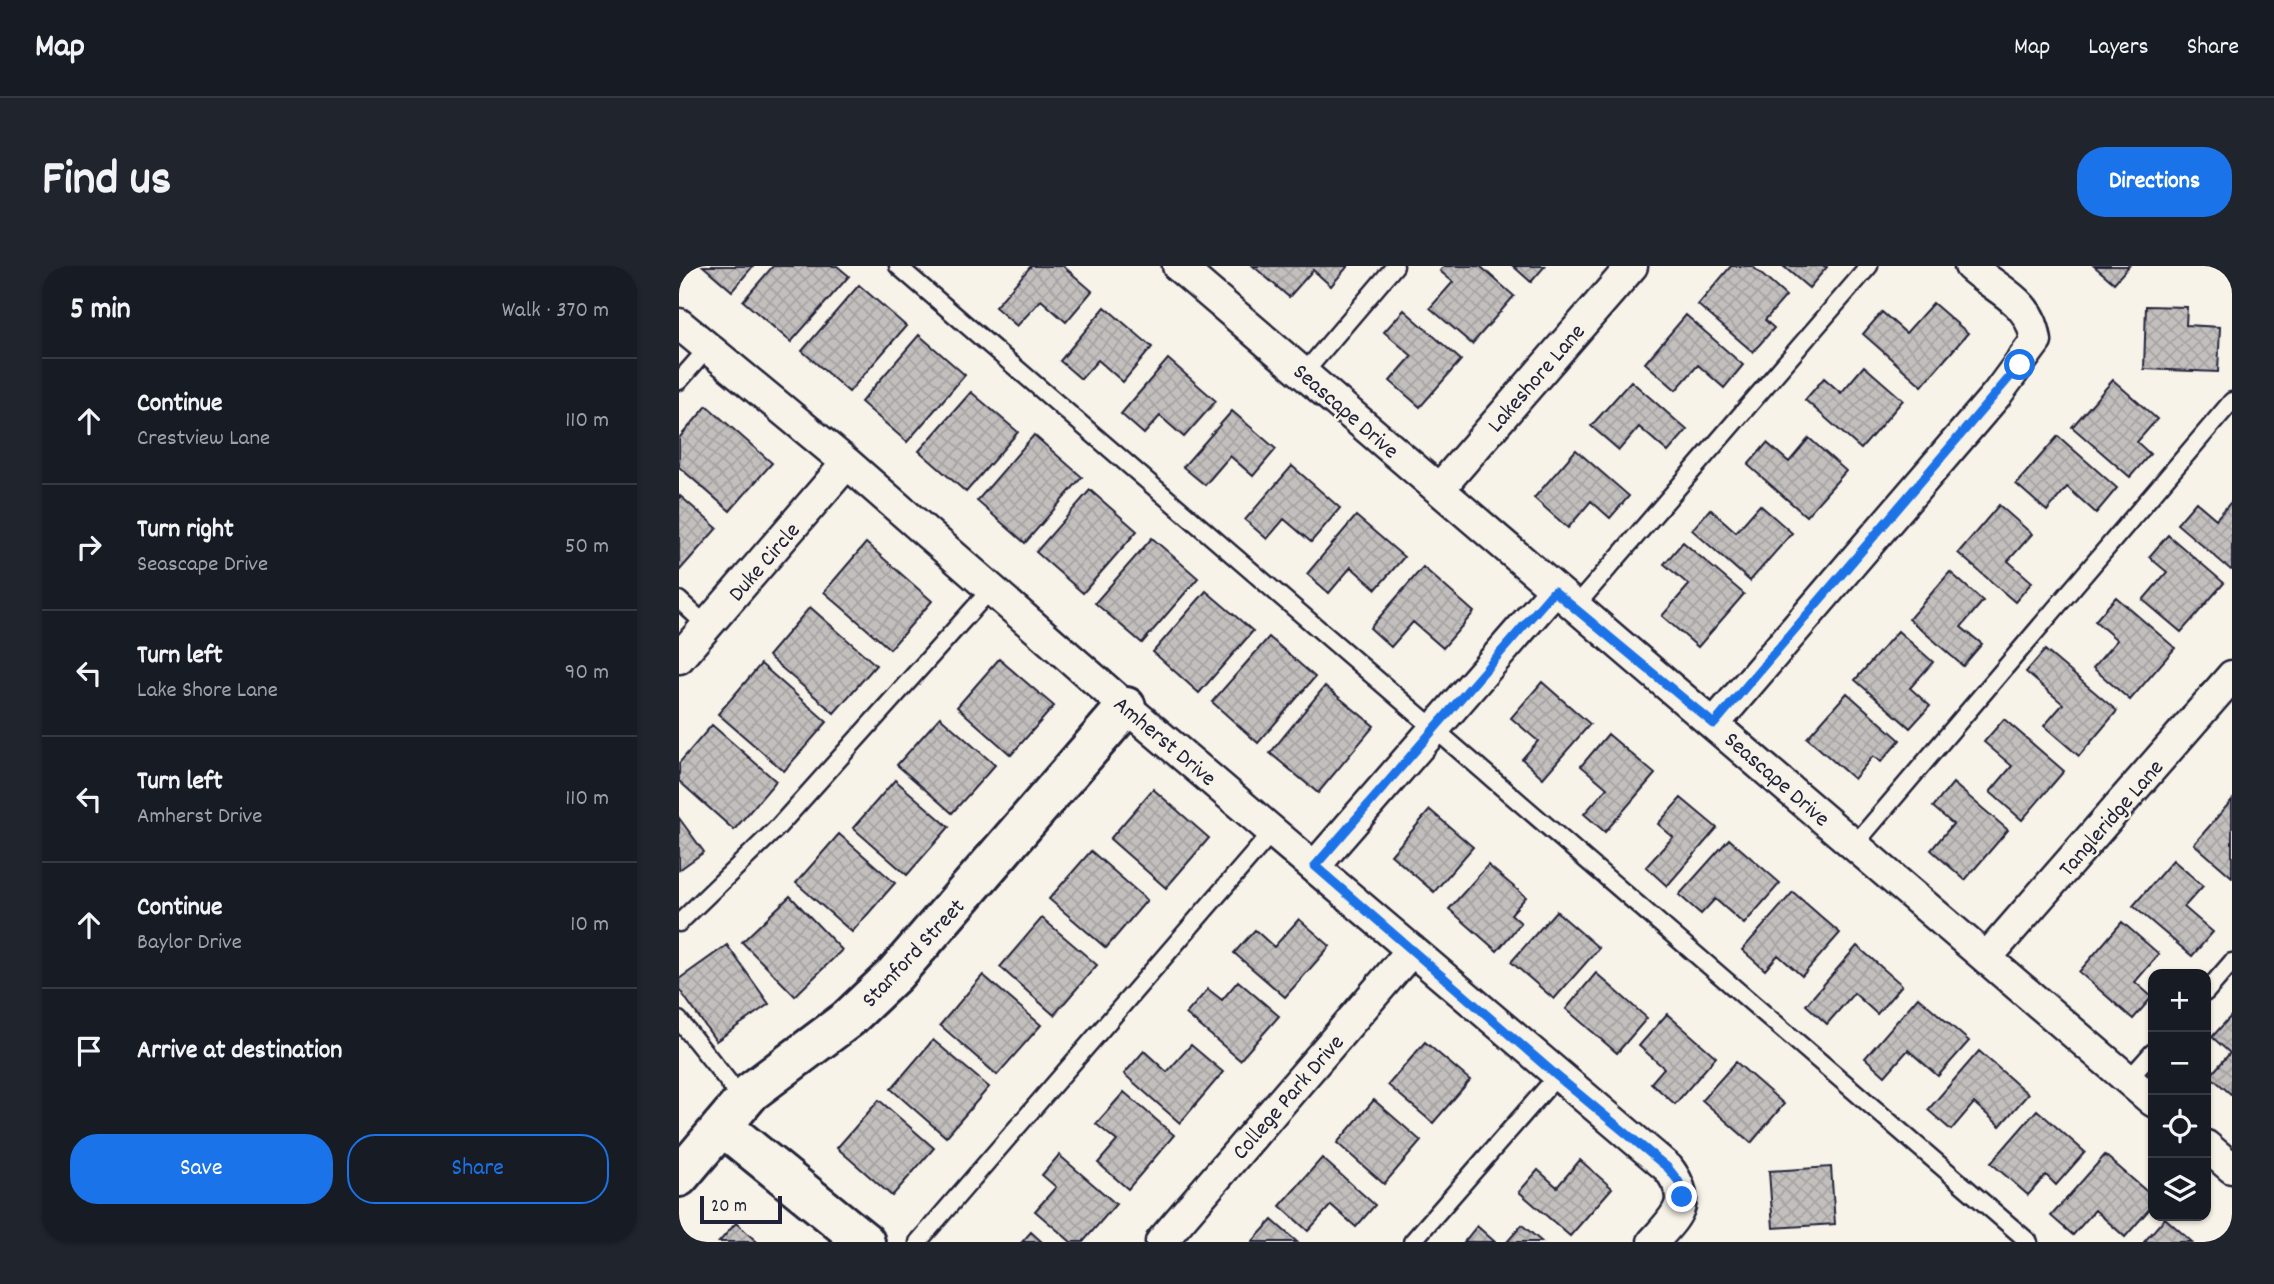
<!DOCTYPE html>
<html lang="en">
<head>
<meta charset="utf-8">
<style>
	:root { --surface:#171b24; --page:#20242c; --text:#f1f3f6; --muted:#9ea1a6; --line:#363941; --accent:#1a73e8 }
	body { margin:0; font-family:Dekko,sans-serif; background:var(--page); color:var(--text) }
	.controls { position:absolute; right:21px; bottom:21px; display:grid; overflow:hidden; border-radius:14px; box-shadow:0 2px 5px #0004 }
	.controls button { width:63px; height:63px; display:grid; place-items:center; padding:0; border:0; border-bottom:2px solid var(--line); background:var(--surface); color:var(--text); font:35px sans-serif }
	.scale { position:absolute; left:21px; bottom:18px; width:82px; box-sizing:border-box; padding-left:7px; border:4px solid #22223b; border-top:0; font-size:19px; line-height:24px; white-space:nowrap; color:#22223b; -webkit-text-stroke:5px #f7f3e8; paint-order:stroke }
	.stop { position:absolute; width:21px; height:21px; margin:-16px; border:5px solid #1a73e8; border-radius:50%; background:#fff }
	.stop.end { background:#1a73e8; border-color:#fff; box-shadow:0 2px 7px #0008 }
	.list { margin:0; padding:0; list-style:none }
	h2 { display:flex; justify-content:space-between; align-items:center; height:91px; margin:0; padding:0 28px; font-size:30px }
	h2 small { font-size:23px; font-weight:400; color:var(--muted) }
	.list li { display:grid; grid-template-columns:46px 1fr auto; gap:21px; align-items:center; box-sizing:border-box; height:126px; padding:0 28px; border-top:2px solid var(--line) }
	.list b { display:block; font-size:26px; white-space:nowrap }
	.list p { margin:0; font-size:23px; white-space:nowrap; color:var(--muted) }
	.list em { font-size:23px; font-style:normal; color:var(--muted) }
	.actions { display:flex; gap:14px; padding:21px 28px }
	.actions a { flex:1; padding:16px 0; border:2px solid var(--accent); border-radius:28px; text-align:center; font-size:24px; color:var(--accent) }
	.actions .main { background:var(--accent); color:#fff }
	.icon { flex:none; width:38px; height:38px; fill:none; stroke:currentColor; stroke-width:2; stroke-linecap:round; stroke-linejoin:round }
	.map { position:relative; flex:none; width:1553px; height:976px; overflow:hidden; border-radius:28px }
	header { display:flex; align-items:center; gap:42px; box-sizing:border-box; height:98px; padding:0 35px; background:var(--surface); border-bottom:2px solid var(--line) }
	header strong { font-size:33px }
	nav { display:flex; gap:38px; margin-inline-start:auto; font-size:24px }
	.intro { display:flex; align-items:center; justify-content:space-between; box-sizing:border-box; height:168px; padding:0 42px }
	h1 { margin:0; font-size:49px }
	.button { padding:18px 32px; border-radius:28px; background:var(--accent); color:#fff; font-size:24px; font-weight:700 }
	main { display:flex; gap:42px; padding:0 42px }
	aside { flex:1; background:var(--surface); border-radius:28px; box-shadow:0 2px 5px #0004 }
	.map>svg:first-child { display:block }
	.building { fill:url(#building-cross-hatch); stroke:#22223b; stroke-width:2 }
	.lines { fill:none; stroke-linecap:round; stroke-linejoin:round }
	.lane-casing { stroke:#22223b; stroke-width:21 }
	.street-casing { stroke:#22223b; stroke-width:35 }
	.secondary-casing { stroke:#22223b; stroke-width:44 }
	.lane { stroke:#f7f3e8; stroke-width:16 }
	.street { stroke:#f7f3e8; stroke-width:30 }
	.secondary { stroke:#f7f3e8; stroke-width:38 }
	.route { stroke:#1a73e8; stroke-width:9 }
	.labels { text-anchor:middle; stroke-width:5; stroke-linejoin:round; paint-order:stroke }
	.street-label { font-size:23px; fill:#22223b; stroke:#f7f3e8 }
</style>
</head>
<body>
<header>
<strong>Map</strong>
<nav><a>Map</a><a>Layers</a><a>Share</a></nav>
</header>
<div class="intro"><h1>Find us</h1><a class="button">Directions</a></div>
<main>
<aside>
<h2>5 min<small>Walk · 370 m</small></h2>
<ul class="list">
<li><svg class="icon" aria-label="ahead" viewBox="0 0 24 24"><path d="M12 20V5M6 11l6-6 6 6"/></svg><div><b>Continue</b><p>Crestview Lane</p></div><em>110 m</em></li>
<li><svg class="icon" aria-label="right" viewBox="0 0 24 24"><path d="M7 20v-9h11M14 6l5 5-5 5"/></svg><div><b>Turn right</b><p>Seascape Drive</p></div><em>50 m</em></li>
<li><svg class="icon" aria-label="left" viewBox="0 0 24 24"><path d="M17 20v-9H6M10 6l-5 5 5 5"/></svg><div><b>Turn left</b><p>Lake Shore Lane</p></div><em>90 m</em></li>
<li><svg class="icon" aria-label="left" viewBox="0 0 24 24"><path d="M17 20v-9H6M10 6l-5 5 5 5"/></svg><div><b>Turn left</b><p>Amherst Drive</p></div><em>110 m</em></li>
<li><svg class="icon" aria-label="ahead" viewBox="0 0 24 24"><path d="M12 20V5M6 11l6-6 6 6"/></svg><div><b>Continue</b><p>Baylor Drive</p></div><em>10 m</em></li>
<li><svg class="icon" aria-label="arrive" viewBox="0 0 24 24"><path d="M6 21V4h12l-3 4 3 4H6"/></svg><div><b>Arrive at destination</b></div></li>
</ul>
<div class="actions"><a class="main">Save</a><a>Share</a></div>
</aside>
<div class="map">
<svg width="1553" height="976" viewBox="0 0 1553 976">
	<defs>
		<pattern id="building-cross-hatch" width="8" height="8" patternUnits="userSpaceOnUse" patternTransform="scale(1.75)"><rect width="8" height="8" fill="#c2bfbd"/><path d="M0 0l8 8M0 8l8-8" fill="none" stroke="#a6a4a3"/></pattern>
	</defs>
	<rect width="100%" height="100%" fill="#f7f3e8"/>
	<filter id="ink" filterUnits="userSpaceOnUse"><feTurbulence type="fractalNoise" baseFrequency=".0143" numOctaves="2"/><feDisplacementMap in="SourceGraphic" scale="14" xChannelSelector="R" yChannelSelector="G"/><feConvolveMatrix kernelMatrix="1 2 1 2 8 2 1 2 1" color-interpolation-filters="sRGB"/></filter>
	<g filter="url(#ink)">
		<path class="building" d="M24,0H74L53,25Z
			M94,0H158L170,10L112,76L64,35Z
			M352,0H384L413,25L387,56L362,34L338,60L316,41Z
			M574,0H669L652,20L634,4L610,31Z
			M765,0H801L835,30L793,78L751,42L774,16L761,5Z
			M834,0H866L852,16Z
			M1052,0H1073L1107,30L1086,54L1095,62L1074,86L1019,39Z
			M1104,0H1146L1148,1L1130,22Z
			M1415,0H1450L1435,17Z
			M180,19L227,60L170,126L123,85Z
			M1254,37L1289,67L1243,120L1184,68L1203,46L1227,67Z
			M1467,40L1508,41L1507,59L1541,61L1539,106L1465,103Z
			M426,41L473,81L444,116L419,94L402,113L381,95Z
			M725,44L782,94L741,141L711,115L733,90L705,66Z
			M1007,49L1064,99L1045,122L1019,99L997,124L966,97Z
			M240,69L286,109L228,176L182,136Z
			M489,93L537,135L505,171L481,150L465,168L442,148Z
			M1185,100L1224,134L1182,183L1126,134L1145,112L1162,127Z
			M1434,114L1478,153L1458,176L1471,188L1451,211L1393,161Z
			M952,115L1008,164L989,186L960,161L940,184L912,160Z
			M292,126L339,166L287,226L240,185Z
			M28,140L93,197L51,245L0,201V172Z
			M553,145L597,183L574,210L551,190L526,219L504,201Z
			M355,169L403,211L346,277L298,235Z
			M1379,170L1438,222L1417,247L1388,221L1368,245L1337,218Z
			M1130,172L1167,205L1127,250L1069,199L1088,177L1110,196Z
			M897,184L950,230L931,252L912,235L889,262L855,232Z
			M613,200L661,242L632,276L605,253L588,273L566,254Z
			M411,224L458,265L404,327L357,286Z
			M0,229L38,262L0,305Z
			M1553,235V303L1552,304L1498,258L1517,236L1537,253Z
			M1081,239L1113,267L1071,315L1013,264L1031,243L1057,266Z
			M1320,239L1353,268L1329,295L1353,316L1336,336L1279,287Z
			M677,250L725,291L697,323L672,301L650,327L628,308Z
			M1489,269L1545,317L1502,366L1464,334L1488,306L1470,291Z
			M473,272L519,312L463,377L416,337Z
			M1004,276L1065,328L1019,381L983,350L1010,319L985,298Z
			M187,277L253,335L211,383L145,326Z
			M744,301L795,346L764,382L734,356L712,381L691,362Z
			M1271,306L1304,335L1282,361L1303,378L1284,400L1230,353Z
			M527,325L574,365L520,427L474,386Z
			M1437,331L1496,382L1451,434L1414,402L1438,374L1416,355Z
			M131,341L197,399L155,447L89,390Z
			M1219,365L1254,396L1231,422L1251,440L1231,462L1176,414Z
			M590,371L636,411L579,477L533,436Z
			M1366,384L1438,445L1400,490L1365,460L1384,438L1347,406Z
			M320,393L375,440L332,489L278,441Z
			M82,398L148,456L105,505L39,448Z
			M863,416L911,458L864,512L843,493L859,475L832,452Z
			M646,420L695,460L639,527L591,487Z
			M1168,427L1221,474L1202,496L1194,490L1175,513L1128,472Z
			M261,451L316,499L273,547L218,499Z
			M1325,453L1385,505L1343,554L1311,526L1333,500L1305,476Z
			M33,459L97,515L55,564L0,515V497Z
			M929,468L976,508L926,566L905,548L928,522L902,500Z
			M216,514L270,561L228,609L174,562Z
			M1274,517L1329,564L1286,614L1252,584L1274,558L1254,541Z
			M474,523L530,572L487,622L431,573Z
			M1002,532L1038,562L988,620L967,601L994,571L979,558Z
			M1553,534V611L1515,578Z
			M751,544L794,581L755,626L712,589Z
			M0,552L25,586L0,604Z
			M160,568L216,617L173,666L117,617Z
			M1050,573L1101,617L1065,658L1036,633L1022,648L1000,629Z
			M412,585L468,634L427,682L370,633Z
			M1494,594L1524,620L1505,641L1534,666L1513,690L1454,640Z
			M809,599L847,631L832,648L842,657L818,685L770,643Z
			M1114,626L1161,667L1123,710L1099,689L1086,704L1063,684Z
			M111,630L163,684L116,730L63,676Z
			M877,645L920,682L875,733L832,696Z
			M363,652L418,699L375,749L321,701Z
			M620,653L651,680L606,731L555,687L576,664L595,681Z
			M1443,656L1480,688L1456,716L1473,731L1454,753L1400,706Z
			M48,679L90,738L37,775L0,723V713Z
			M1178,680L1223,719L1198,748L1175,727L1148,758L1127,739Z
			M917,707L968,752L938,787L887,743Z
			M304,709L362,759L318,809L261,759Z
			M559,715L600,750L561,794L507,748L529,723L543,734Z
			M1239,731L1290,775L1259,810L1229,784L1206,810L1186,792Z
			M988,748L1037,791L996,838L972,817L985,802L960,780Z
			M1552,750L1553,751V829L1531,810L1551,787L1533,771Z
			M254,774L310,821L267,871L212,823Z
			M746,776L791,814L754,857L709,819Z
			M512,779L544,806L501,857L445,808L465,785L488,806Z
			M1300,785L1349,828L1321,860L1295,837L1272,864L1249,844Z
			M1057,796L1105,838L1072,877L1023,834Z
			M445,826L495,869L449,923L419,897L438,875L417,858Z
			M200,834L255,882L213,930L158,882Z
			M695,834L742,875L705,918L658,877Z
			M1358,844L1406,886L1377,919L1367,909L1349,929L1312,897Z
			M380,889L437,938L404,976H392L356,945L377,921L363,909Z
			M1426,889L1474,931V939L1446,971L1416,944L1394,969L1372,950Z
			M643,892L696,939L677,961L652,939L629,965L601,940Z
			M901,894L933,922L891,970L840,926L859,904L878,921Z
			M1152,901L1156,958L1094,962L1090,905Z
			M1486,952L1513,976H1465Z
			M593,954L618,976H573Z
			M57,957L78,976H40Z
			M843,959L863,976H828Z
			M798,960L816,976H785Z
			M352,966L363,976H343Z"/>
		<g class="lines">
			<defs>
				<path id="lane" d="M219,0L1350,976
					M625,107L716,0
					M0,115L29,82
					M0,334L28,360
					M895,342L1190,0
					M1176,578L1553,135
					M0,657L98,562L313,322
					M1527,726L1553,696
					M0,754L64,834
					M1449,814L1474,786
					M239,976L594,565
					M733,976L878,810"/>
				<path id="street" d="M499,0C825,278 1148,559 1474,835
					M0,58L168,197L447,441L989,902C1015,936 998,949 974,976
					M760,223L953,0
					M0,392L168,197
					M1035,458L1318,128L1357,75C1352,34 1318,25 1291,0
					M636,600L875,325
					M1308,691L1553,410
					M1527,880L1553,902
					M482,976L733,684"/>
				<path id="secondary" d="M43,860L186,976
					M0,911L72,826L169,753L216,708L447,441"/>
			</defs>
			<use href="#lane" class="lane-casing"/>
			<use href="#street" class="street-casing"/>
			<use href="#secondary" class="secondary-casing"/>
			<use href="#lane" class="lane"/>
			<use href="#street" class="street"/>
			<use href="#secondary" class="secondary"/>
		</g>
	</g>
	<g class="lines" filter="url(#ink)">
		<path class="route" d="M1003,931L1000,916L989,902L878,810L636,600L875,325L1035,458L1341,99"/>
	</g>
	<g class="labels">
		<g class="street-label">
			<text transform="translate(856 111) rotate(-49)" y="8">Lakeshore Lane</text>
			<text transform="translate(668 144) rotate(41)" y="8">Seascape Drive</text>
			<text transform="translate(84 295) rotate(-49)" y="8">Duke Circle</text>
			<text transform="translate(487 474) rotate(40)" y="8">Amherst Drive</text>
			<text transform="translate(1099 512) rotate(41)" y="8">Seascape Drive</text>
			<text transform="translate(1431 551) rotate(-49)" y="8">Tangleridge Lane</text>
			<text transform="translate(233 686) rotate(-47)" y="8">Stanford Street</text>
			<text transform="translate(608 830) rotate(-49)" y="8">College Park Drive</text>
		</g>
	</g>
</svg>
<div class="controls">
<button>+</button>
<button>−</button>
<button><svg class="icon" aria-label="locate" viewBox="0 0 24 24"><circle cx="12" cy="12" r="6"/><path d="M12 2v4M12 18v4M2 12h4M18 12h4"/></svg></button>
<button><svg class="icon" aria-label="layers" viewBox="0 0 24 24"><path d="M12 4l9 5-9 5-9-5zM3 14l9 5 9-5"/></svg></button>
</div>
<div class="scale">20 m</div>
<div class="stop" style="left:1341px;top:99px"></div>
<div class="stop end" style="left:1003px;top:931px"></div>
</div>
</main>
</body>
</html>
